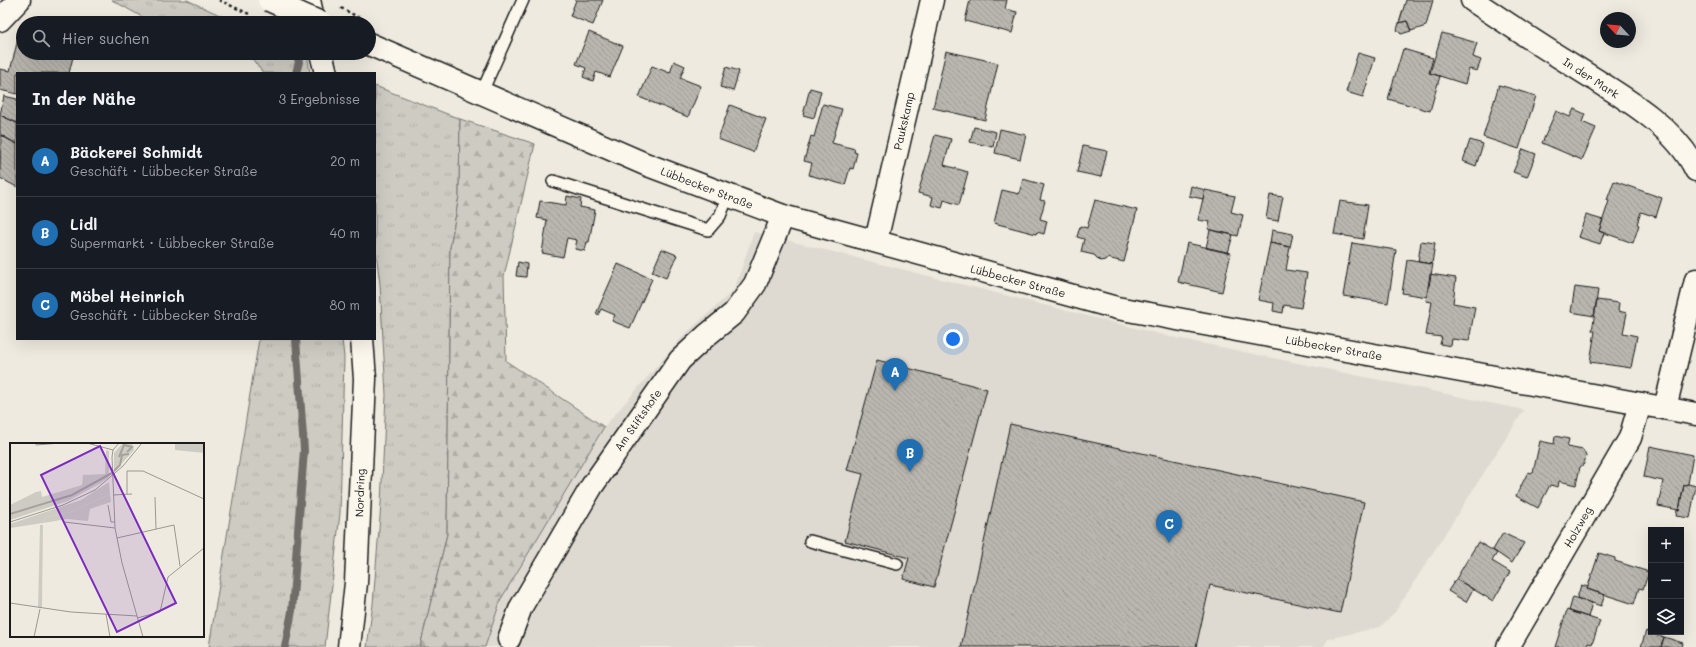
<!DOCTYPE html>
<html lang="de">
<head>
<meta charset="utf-8">
<style>
	:root { --surface:#171b24; --page:#20242c; --text:#f1f3f6; --muted:#9ea1a6; --line:#363941; --accent:#1f6fb2 }
	body { margin:0; font-family:Mali,sans-serif; background:var(--page); color:var(--text) }
	.controls { position:absolute; right:12px; bottom:12px; display:grid; overflow:hidden; border-radius:0px; box-shadow:0 4px 16px #0002 }
	.controls button { width:36px; height:36px; display:grid; place-items:center; padding:0; border:0; border-bottom:1px solid var(--line); background:var(--surface); color:var(--text); font:20px sans-serif }
	.compass { position:absolute; left:1600px; top:12px; width:36px; height:36px; border-radius:50%; background:var(--surface); box-shadow:0 4px 16px #0002; rotate:296deg }
	.you { position:absolute; left:953px; top:339px; width:14px; height:14px; margin:-10px; border:3px solid #fff; border-radius:50%; background:#1a73e8; box-shadow:0 0 0 6px #1a73e833 }
	.badge { display:grid; place-items:center; width:26px; height:26px; border-radius:50%; background:var(--accent); color:#fff; font-size:13px; font-weight:700 }
	.pin { position:absolute; translate:-50% -33px; filter:drop-shadow(0 1px 2px #0008) }
	.pin::after { content:''; position:absolute; top:21px; width:14px; height:12px; background:inherit; clip-path:polygon(0 0,100% 0,50% 100%) }
	.list { margin:0; padding:0; list-style:none }
	h2 { display:flex; justify-content:space-between; align-items:center; height:52px; margin:0; padding:0 16px; font-size:17px }
	h2 small { font-size:13px; font-weight:400; color:var(--muted) }
	.list li { display:grid; grid-template-columns:26px 1fr auto; gap:12px; align-items:center; box-sizing:border-box; height:72px; padding:0 16px; border-top:1px solid var(--line) }
	.list b { display:block; font-size:15px; white-space:nowrap }
	.list p { margin:0; font-size:13px; white-space:nowrap; color:var(--muted) }
	.list em { font-size:13px; font-style:normal; color:var(--muted) }
	.icon { flex:none; width:22px; height:22px; fill:none; stroke:currentColor; stroke-width:2; stroke-linecap:round; stroke-linejoin:round }
	.map { position:relative; flex:none; width:1696px; height:647px; overflow:hidden }
	.search { position:absolute; background:var(--surface); box-shadow:0 4px 16px #0002; left:16px; top:16px; width:360px; height:44px; display:flex; align-items:center; gap:10px; box-sizing:border-box; padding:0 14px; border-radius:22px; color:var(--muted); font-size:15px }
	.panel { position:absolute; background:var(--surface); box-shadow:0 4px 16px #0002; left:16px; top:72px; width:360px; height:268px; border-radius:0px }
	.map>svg:first-child { display:block }
	.built { fill:#dedad1 }
	.grass { fill:url(#grass-tufts); stroke:#75746f }
	.forest { fill:url(#forest-firs); stroke:#75746f }
	.lines { fill:none; stroke-linecap:round; stroke-linejoin:round }
	.stream { stroke:#6f6d69; stroke-width:8 }
	.building { fill:url(#building-back-hatch); stroke:#1c1c1c }
	.service-casing { stroke:#1c1c1c; stroke-width:14 }
	.minor-casing { stroke:#1c1c1c; stroke-width:25 }
	.tertiary-casing { stroke:#1c1c1c; stroke-width:25 }
	.path { stroke:#1c1c1c; stroke-width:2.5; stroke-dasharray:3 3; stroke-linecap:butt }
	.service { stroke:#fbf7ec; stroke-width:11 }
	.minor { stroke:#fbf7ec; stroke-width:22 }
	.tertiary { stroke:#fbf7ec; stroke-width:22 }
	.tertiary-bridge-casing { stroke:#1c1c1c; stroke-width:25; stroke-linecap:butt }
	.tertiary-bridge { stroke:#fbf7ec; stroke-width:22 }
	.labels { text-anchor:middle; stroke-width:3.5; stroke-linejoin:round; paint-order:stroke }
	.street-label { font-size:11px; fill:#1c1c1c; stroke:#fbf7ec }
	.inset-river { fill:none; stroke:#a6a39d; stroke-width:2 }
	.inset-road { fill:none; stroke:#9a9891; stroke-width:1 }
	.view { fill:#7b2cbf; fill-opacity:0.15; stroke:#7b2cbf; stroke-width:2 }
	.inset-edge { fill:none; stroke:#1c1c1c; stroke-width:2 }
</style>
</head>
<body>
<div class="map">
<svg width="1696" height="647" viewBox="0 0 1696 647">
	<defs>
		<pattern id="grass-tufts" width="24" height="20" patternUnits="userSpaceOnUse"><rect width="24" height="20" fill="#ceccc2"/><path d="M3 7l-1-3M5 7V3M7 7l1-3M15 17l-1-3M17 17v-4M19 17l1-3" fill="none" stroke="#b0afa6"/></pattern>
		<pattern id="forest-firs" width="22" height="20" patternUnits="userSpaceOnUse"><rect width="22" height="20" fill="#ceccc2"/><path d="M5 1l3.5 6h-7zM16 11l3.5 6h-7z" fill="#b0afa6"/></pattern>
		<pattern id="building-back-hatch" width="6" height="6" patternUnits="userSpaceOnUse"><rect width="6" height="6" fill="#b9b6af"/><path d="M-1 5l2 2M0 0l6 6M5-1l2 2" fill="none" stroke="#9e9c96"/></pattern>
	</defs>
	<rect width="100%" height="100%" fill="#eeeadf"/>
	<filter id="ink" filterUnits="userSpaceOnUse"><feTurbulence type="fractalNoise" baseFrequency=".025" numOctaves="2"/><feDisplacementMap in="SourceGraphic" scale="8" xChannelSelector="R" yChannelSelector="G"/><feConvolveMatrix kernelMatrix="1 2 1 2 8 2 1 2 1" color-interpolation-filters="sRGB"/></filter>
	<g filter="url(#ink)">
		<path class="built" d="M754,232L1167,336L1524,410L1395,612L1380,627L1328,639L1323,647H485L501,599L604,427L684,335L734,290Z"/>
		<path class="grass" d="M112,0H187L237,23H153Z
			M248,53H304L307,54L310,73H263Z
			M375,86L460,119L459,196L450,248L447,534L420,647H367L373,604L381,504L386,395L380,284L375,245Z
			M259,339H342L344,357L340,513L325,647H209Z"/>
		<path class="forest" d="M460,119L535,144L504,276L506,361L604,427L501,599L485,647H420L447,534L450,248L459,196Z"/>
		<g class="lines">
			<path class="stream" d="M296,53L299,62L296,73
				M285,647L292,611L304,450L296,339"/>
		</g>
		<path class="building" d="M576,0H603L593,25L570,16Z
			M970,0H1007L1005,9L1017,12L1012,33L965,21Z
			M1406,0H1433L1426,26L1411,31L1407,21L1399,23Z
			M1407,21L1411,31L1401,34L1397,30L1399,23Z
			M589,32L623,46L610,77L596,72L593,81L583,77L586,68L576,64Z
			M1442,33L1477,43L1473,57L1481,60L1477,71L1469,69L1465,84L1430,73Z
			M19,35H23V53H74L69,73H17V94L0,90V69L10,71Z
			M1403,49L1433,58L1429,73L1440,76L1430,111L1388,99Z
			M946,51L998,63L985,120L933,108Z
			M1358,53L1375,58L1363,97L1346,92Z
			M674,61L685,66L680,78L701,86L688,117L639,97L652,66L670,73Z
			M726,67L739,71L733,91L720,87Z
			M1499,85L1536,96L1519,149L1483,137Z
			M810,88L821,91L814,118L803,115Z
			M4,96L17,99V123L0,115Z
			M823,104L842,109L832,143L855,149L854,152L857,153L853,169L850,168L845,185L809,175L812,163L804,161L811,136L814,137Z
			M730,105L766,119L753,152L718,139Z
			M1574,109L1585,114L1582,122L1596,128L1582,160L1542,143L1556,111L1570,117Z
			M0,115L17,123V144L0,135Z
			M974,127L996,132L993,147L970,142Z
			M1000,129L1026,135L1020,159L995,153Z
			M1,135L17,144V187L0,178Z
			M935,135L951,139L944,165L968,172L959,205L944,200L942,208L931,205L933,197L918,193Z
			M1470,140L1483,144L1476,166L1463,161Z
			M1083,146L1107,151L1101,177L1077,172Z
			M1523,149L1536,154L1527,177L1513,172Z
			M1023,179L1044,185L1040,200L1045,201L1040,219L1047,221L1044,234L1037,232L1036,234L994,223L1002,190L1019,194Z
			M1614,181L1662,198L1656,217L1641,212L1637,224L1639,225L1633,243L1599,231L1609,201L1607,200Z
			M1191,186L1205,190L1203,199L1189,196Z
			M1205,190L1235,196L1231,212L1243,215L1238,236L1208,229L1210,222L1198,220Z
			M1270,195L1283,197L1278,221L1266,219Z
			M567,196L581,199L580,207L595,210L589,242H587L585,251L575,249L577,240L567,238L563,257L542,253L547,220L537,218L540,201L566,205Z
			M1095,200L1137,210L1124,262L1107,258L1105,260L1100,261L1094,255L1081,252L1084,239L1077,237L1080,226L1087,228Z
			M1340,201L1368,205L1363,239L1334,234Z
			M1586,215L1603,220L1599,231L1604,233L1600,244L1578,237Z
			M1210,230L1233,235L1228,253L1206,248Z
			M1272,230L1293,234L1290,247L1270,243Z
			M1421,241L1435,243L1432,264L1418,262Z
			M1187,243L1231,253L1222,292L1178,282Z
			M1270,243L1290,247L1286,270L1307,273L1301,308L1284,305L1283,313L1273,311L1274,303L1258,300Z
			M1352,243L1396,250L1388,303L1343,296Z
			M662,249L677,255L666,278L652,272Z
			M1407,260L1433,264L1427,297L1402,293Z
			M518,262L527,264L526,277L516,276Z
			M618,264L652,279L630,328L612,321L615,315L601,309L598,315L596,314Z
			M1430,274L1456,278L1453,303L1475,307L1469,341L1452,339L1451,346L1440,344L1442,337L1426,335L1432,302L1426,301Z
			M1575,287L1598,290L1594,316L1571,312Z
			M1597,300L1619,303L1618,311L1627,313L1623,333L1637,336L1631,368L1590,362L1595,331H1592Z
			M877,360L987,389L934,587L903,579L909,558L845,541L863,474L847,470Z
			M1010,424L1364,502L1340,613L1210,585L1196,647H961Z
			M1555,436L1569,439L1567,447L1583,450L1586,456L1584,464L1580,467L1576,485L1559,481L1558,487L1550,485L1538,508L1516,496L1528,472L1533,473L1540,441L1554,444Z
			M1650,446L1693,455L1688,484L1684,485L1679,510L1658,506L1663,481L1644,477Z
			M1688,484L1696,486L1690,518L1676,516L1677,510H1679L1684,485Z
			M1503,533L1524,543L1512,563L1493,550Z
			M1478,542L1497,553L1492,561L1510,572L1493,601L1456,579Z
			M1599,553L1615,558V561L1649,572L1643,589L1639,588L1634,604L1587,589Z
			M1456,579L1473,589L1466,602L1448,591Z
			M1581,585L1588,587L1587,589L1605,595L1601,606L1577,598Z
			M1573,597L1592,603L1588,617L1569,611Z
			M1567,610L1600,621L1592,644L1588,643L1587,647H1555Z
			M1646,631L1664,637L1661,647H1641Z
			M1664,637L1683,643L1682,647H1661Z"/>
		<g class="lines">
			<defs>
				<path id="service" d="M481,94L523,0
					M553,181L708,230L720,216L728,196
					M810,541L897,564"/>
				<path id="minor" d="M309,0L314,23
					M1472,0C1504,21 1536,43 1569,63C1612,91 1673,122 1696,170
					M0,20L19,0
					M321,53L326,73
					M876,241L932,0
					M1665,408L1696,280
					M509,639L521,607L592,486L680,360L707,335L734,313L755,284L783,216
					M349,647L356,583L365,379L362,339
					M1508,647L1630,438L1640,404"/>
				<path id="tertiary" d="M369,44L645,164L783,216L1117,308L1696,414"/>
			</defs>
			<use href="#service" class="service-casing"/>
			<use href="#minor" class="minor-casing"/>
			<use href="#tertiary" class="tertiary-casing"/>
			<path class="path" d="M219,0L249,14
				M341,8L363,20"/>
			<use href="#service" class="service"/>
			<use href="#minor" class="minor"/>
			<use href="#tertiary" class="tertiary"/>
			<defs>
				<path id="tertiary-bridge" d="M269,0L321,23"/>
			</defs>
			<use href="#tertiary-bridge" class="tertiary-bridge-casing"/>
			<use href="#tertiary-bridge" class="tertiary-bridge"/>
		</g>
	</g>
	<g class="labels">
		<g class="street-label">
			<text transform="translate(1591 78) rotate(33)" y="4">In der Mark</text>
			<text transform="translate(904 121) rotate(-77)" y="4">Paukskamp</text>
			<text transform="translate(707 188) rotate(21)" y="4">Lübbecker Straße</text>
			<text transform="translate(1018 281) rotate(15)" y="4">Lübbecker Straße</text>
			<text transform="translate(1334 348) rotate(10)" y="4">Lübbecker Straße</text>
			<text transform="translate(638 420) rotate(-55)" y="4">Am Stiftshofe</text>
			<text transform="translate(360 493) rotate(-88)" y="4">Nordring</text>
			<text transform="translate(1578 527) rotate(-60)" y="4">Holzweg</text>
		</g>
	</g>
	<g transform="translate(10 443)">
		<rect width="194" height="194" fill="#eeeadf"/>
		<path d="M113,0H122L124,7L104,29V10ZM96,7L99,8V34L91,40L58,58L0,77V62L26,49L31,48L32,54L72,42L73,32L95,31ZM99,39L100,51L61,69L34,75L33,80L0,85V81L71,57ZM30,82H33L32,165H28Z" fill="#ceccc2"/>
		<path d="M165,0H194V10L165,7ZM100,51L101,59L80,66L78,78L57,76L33,80L34,75L61,69Z" fill="#ceccc2"/>
		<path class="inset-river" d="M109,14L114,2L122,4L117,9M104,28L110,22L112,12L119,11M0,71L62,52L102,30"/>
		<path class="inset-road" d="M26,0V2L51,0M77,0L103,7M109,0L103,7L102,14L105,85L112,120L133,194M117,51V28H133L194,56M103,52L122,51M145,54L146,86M98,62L101,79H105M0,79L53,62L85,47L113,23L132,0M54,79L105,85M107,95L164,82L170,123M0,160L61,169L127,173M96,171L100,194M127,175L150,169L158,134L194,105M24,194L30,166"/>
		<path class="view" d="M90,3L166,160L107,189L31,32Z"/>
		<rect width="194" height="194" class="inset-edge"/>
	</g>
</svg>
<div class="controls">
<button>+</button>
<button>−</button>
<button><svg class="icon" aria-label="layers" viewBox="0 0 24 24"><path d="M12 4l9 5-9 5-9-5zM3 14l9 5 9-5"/></svg></button>
</div>
<svg class="compass" viewBox="-18 -18 36 36"><path d="M0-13l5 13h-10z" fill="#e53935"/><path d="M0 13l5-13h-10z" fill="#9ea1a6"/></svg>
<div class="you"></div>
<div class="pin badge" style="left:895px;top:391px">A</div>
<div class="pin badge" style="left:910px;top:472px">B</div>
<div class="pin badge" style="left:1169px;top:543px">C</div>
<div class="search"><svg class="icon" aria-label="search" viewBox="0 0 24 24"><circle cx="10" cy="10" r="6"/><path d="M15 15l6 6"/></svg>Hier suchen</div>
<section class="panel">
<h2>In der Nähe<small>3 Ergebnisse</small></h2>
<ul class="list">
<li><span class="badge">A</span><div><b>Bäckerei Schmidt</b><p>Geschäft · Lübbecker Straße</p></div><em>20 m</em></li>
<li><span class="badge">B</span><div><b>Lidl</b><p>Supermarkt · Lübbecker Straße</p></div><em>40 m</em></li>
<li><span class="badge">C</span><div><b>Möbel Heinrich</b><p>Geschäft · Lübbecker Straße</p></div><em>80 m</em></li>
</ul>
</section>
</div>
</body>
</html>
